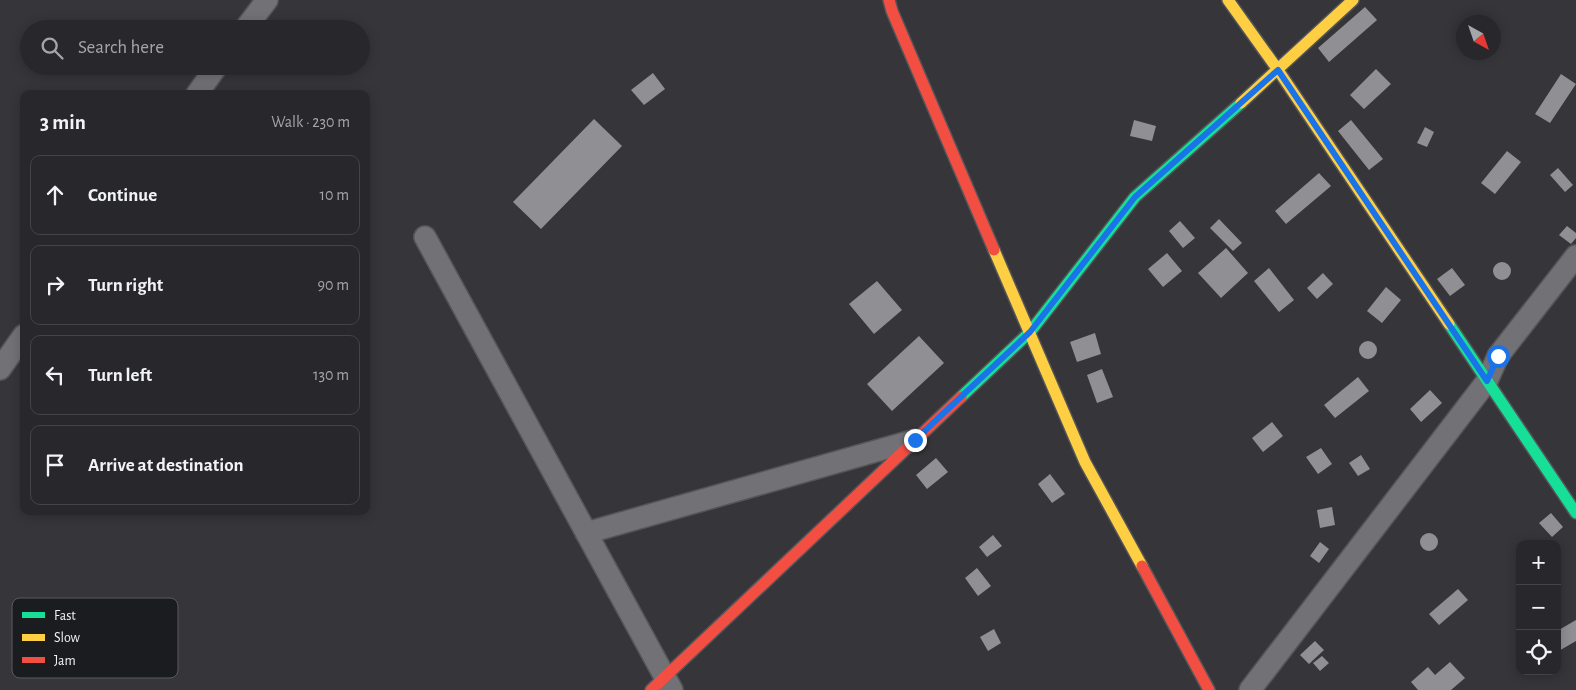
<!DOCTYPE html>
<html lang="en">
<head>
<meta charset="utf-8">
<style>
	:root { --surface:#28282c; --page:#303034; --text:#f1f3f6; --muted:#a5a6a9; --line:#444448 }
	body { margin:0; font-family:"Alegreya Sans",sans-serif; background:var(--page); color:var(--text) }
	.controls { position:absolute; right:15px; bottom:15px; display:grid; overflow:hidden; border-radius:10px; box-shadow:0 2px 12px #0003 }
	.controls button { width:45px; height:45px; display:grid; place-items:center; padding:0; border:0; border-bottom:1px solid var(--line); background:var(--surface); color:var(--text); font:25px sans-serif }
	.compass { position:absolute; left:1456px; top:15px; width:45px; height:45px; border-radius:50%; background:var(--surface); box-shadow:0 2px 12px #0003; rotate:140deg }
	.stop { position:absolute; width:15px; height:15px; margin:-11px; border:4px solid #1a73e8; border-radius:50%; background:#fff }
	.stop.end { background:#1a73e8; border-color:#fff; box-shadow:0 1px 5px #0008 }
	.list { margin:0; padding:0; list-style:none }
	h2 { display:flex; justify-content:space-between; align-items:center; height:65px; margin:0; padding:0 20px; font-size:21px }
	h2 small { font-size:16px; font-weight:400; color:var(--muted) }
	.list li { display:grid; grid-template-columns:32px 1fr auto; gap:15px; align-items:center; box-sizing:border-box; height:80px; margin:0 10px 10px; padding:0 10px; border:1px solid var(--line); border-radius:10px }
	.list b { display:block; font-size:19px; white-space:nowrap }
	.list em { font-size:16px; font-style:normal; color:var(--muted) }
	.icon { flex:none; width:28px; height:28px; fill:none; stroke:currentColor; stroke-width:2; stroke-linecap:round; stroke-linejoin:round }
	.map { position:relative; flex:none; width:1576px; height:690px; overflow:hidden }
	.search { position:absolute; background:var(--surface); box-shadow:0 2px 12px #0003; left:20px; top:20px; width:350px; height:55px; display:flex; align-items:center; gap:12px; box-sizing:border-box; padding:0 18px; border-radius:28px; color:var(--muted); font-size:19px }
	.panel { position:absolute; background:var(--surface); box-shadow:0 2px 12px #0003; left:20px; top:90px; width:350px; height:425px; border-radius:10px }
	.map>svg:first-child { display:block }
	.building { fill:#909094 }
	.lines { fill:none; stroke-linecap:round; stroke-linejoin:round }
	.street-casing { stroke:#545459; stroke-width:24 }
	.fast-casing { stroke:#545459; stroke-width:14 }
	.slow-casing { stroke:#545459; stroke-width:14 }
	.jam-casing { stroke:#545459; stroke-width:14 }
	.street { stroke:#727276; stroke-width:21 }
	.fast { stroke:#16e098; stroke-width:11 }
	.slow { stroke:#ffcf43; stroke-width:11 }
	.jam { stroke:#f24e42; stroke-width:11 }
	.route { stroke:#1a73e8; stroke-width:6 }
	.key { fill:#1b1c20; stroke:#5b5c60; stroke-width:1 }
	.key-label { font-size:14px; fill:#f1f1f7 }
</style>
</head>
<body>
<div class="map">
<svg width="1576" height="690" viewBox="0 0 1576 690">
	<rect width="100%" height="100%" fill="#35353a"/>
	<path class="building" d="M1365,7L1377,20L1329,62L1318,48Z
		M1376,69L1391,84L1364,109L1350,95Z
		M653,73L665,89L644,105L631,90Z
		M1561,74L1576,84L1550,123L1535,114Z
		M594,119L622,146L541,229L513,202Z
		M1134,120L1156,126L1152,141L1130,136Z
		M1351,120L1383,159L1369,170L1338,131Z
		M1425,127L1434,132L1427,147L1417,143Z
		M1507,151L1521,162L1495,194L1481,183Z
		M1558,168L1573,185L1565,192L1550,175Z
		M1319,173L1331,186L1286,224L1275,211Z
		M1219,219L1242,243L1233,251L1210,228Z
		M1180,221L1195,238L1183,248L1169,231Z
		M1567,226L1576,233V238L1571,244L1559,235Z
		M1226,248L1248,273L1221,298L1198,273Z
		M1167,253L1182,271L1163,287L1148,269Z
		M1493 271a9 9 0 1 1 18 0a9 9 0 1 1-18 0Z
		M1269,268L1294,300L1279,312L1254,281Z
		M1452,268L1465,285L1450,296L1437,279Z
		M1323,273L1333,284L1317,299L1307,288Z
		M877,281L902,310L874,334L849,304Z
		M1386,287L1401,300L1382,323L1367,311Z
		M1095,333L1101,354L1077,362L1070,342Z
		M919,336L944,363L892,411L867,384Z
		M1359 350a9 9 0 1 1 18 0a9 9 0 1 1-18 0Z
		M1102,369L1113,397L1097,403L1087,375Z
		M1358,377L1369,391L1335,418L1324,405Z
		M1430,390L1442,403L1421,422L1410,409Z
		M1272,422L1283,436L1263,452L1252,438Z
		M1321,448L1332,464L1318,474L1306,457Z
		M1361,455L1370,469L1358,476L1349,463Z
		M936,458L948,472L927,489L916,475Z
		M1050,474L1065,494L1052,503L1038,484Z
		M1332,507L1335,525L1320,528L1317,510Z
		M1551,513L1563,527L1552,537L1539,523Z
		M1420 542a9 9 0 1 1 18 0a9 9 0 1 1-18 0Z
		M993,535L1002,546L987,557L979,547Z
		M1320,542L1329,549L1319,563L1310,556Z
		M977,568L991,586L978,596L965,578Z
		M1458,589L1468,600L1439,625L1429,614Z
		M1576,620V641L1557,652V631Z
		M994,629L1001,643L988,651L980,637Z
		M1315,641L1324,650L1309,664L1300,655Z
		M1322,656L1329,663L1320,671L1313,663Z
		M1450,662L1465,678L1451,690H1418L1411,682L1428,667L1435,675Z"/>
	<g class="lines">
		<defs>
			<path id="street" d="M245,29L267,0
				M197,94L217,66
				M425,237L672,690
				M0,369L24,335
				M586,533L915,440
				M1250,690L1487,381L1498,356L1576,256"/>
			<path id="fast" d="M1449,324L1576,513
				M961,397L1030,332L1135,197L1241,103"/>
			<path id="slow" d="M1228,0L1278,70L1449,324
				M1241,103L1353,0
				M994,250L1085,462L1142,566"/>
			<path id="jam" d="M889,0L892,11L994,250
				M1142,566L1209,690
				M651,690L961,397"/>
		</defs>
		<use href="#street" class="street-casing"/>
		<use href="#fast" class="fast-casing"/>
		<use href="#slow" class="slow-casing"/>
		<use href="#jam" class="jam-casing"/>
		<use href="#street" class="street"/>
		<use href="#fast" class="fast"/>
		<use href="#slow" class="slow"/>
		<use href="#jam" class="jam"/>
	</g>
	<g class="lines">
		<path class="route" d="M915,440L1030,332L1135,197L1278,70L1487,381L1498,356"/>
	</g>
	<rect x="12" y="598" width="166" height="80" rx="8" class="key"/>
	<rect x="22" y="612" width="23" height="6" fill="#16e098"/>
	<rect x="22" y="634" width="23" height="7" fill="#ffcf43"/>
	<rect x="22" y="657" width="23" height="6" fill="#f24e42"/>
	<g class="key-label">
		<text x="54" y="620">Fast</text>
		<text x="54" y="642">Slow</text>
		<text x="54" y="665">Jam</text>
	</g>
</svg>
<div class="controls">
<button>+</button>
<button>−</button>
<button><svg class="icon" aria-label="locate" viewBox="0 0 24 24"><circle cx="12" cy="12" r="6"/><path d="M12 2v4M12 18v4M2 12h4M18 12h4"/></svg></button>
</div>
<svg class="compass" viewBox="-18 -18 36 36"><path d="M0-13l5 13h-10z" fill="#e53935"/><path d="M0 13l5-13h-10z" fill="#a5a6a9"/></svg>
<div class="stop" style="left:1498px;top:356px"></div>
<div class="stop end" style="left:915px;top:440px"></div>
<div class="search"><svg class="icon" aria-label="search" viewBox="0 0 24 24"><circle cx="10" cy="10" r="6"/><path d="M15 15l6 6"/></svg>Search here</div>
<section class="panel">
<h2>3 min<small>Walk · 230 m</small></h2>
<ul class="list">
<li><svg class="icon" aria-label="ahead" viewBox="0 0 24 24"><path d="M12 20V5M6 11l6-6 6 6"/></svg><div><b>Continue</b></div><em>10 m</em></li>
<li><svg class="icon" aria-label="right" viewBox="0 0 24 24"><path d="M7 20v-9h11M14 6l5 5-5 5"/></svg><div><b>Turn right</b></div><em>90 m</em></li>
<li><svg class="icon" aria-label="left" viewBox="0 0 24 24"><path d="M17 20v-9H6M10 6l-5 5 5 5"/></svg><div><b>Turn left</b></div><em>130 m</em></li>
<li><svg class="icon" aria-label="arrive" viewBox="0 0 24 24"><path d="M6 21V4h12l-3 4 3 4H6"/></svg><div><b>Arrive at destination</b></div></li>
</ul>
</section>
</div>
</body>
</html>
